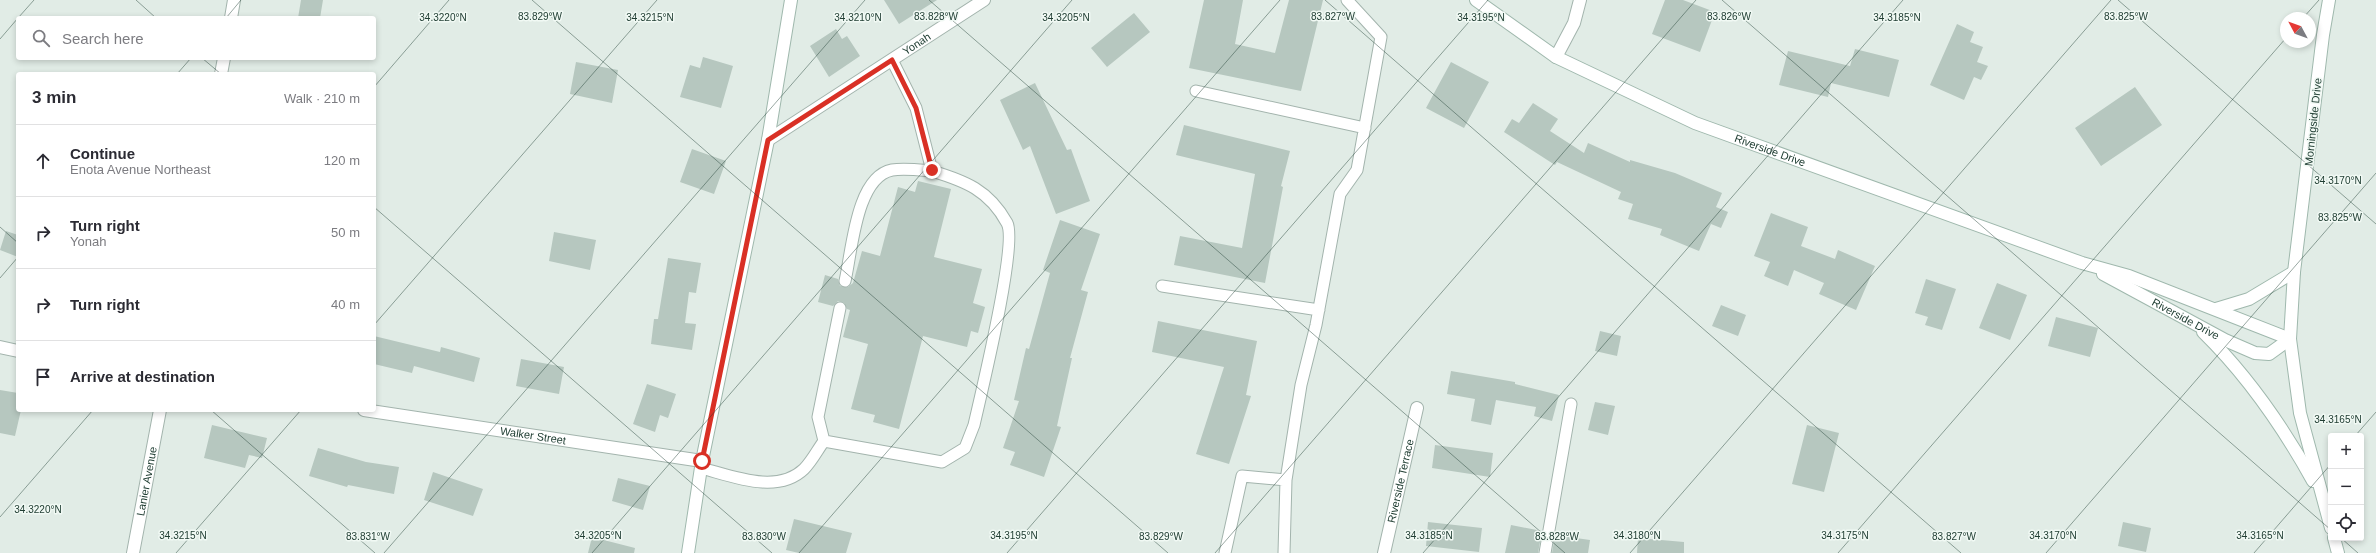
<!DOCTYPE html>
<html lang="en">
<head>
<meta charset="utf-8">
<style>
	:root { --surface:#fff; --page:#f2f2f3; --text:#2b2b33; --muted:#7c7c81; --line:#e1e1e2 }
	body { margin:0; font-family:Arial,sans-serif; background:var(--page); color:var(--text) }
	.controls { position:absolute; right:12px; bottom:12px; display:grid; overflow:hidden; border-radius:4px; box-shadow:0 2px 6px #0003 }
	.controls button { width:36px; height:36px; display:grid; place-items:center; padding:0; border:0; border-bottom:1px solid var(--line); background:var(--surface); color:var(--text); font:20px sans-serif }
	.compass { position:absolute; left:2280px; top:12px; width:36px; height:36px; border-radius:50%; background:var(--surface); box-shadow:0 2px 6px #0003; rotate:311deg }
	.stop { position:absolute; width:12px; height:12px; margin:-9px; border:3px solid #d93025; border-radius:50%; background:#fff }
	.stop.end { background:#d93025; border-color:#fff; box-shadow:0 1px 4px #0008 }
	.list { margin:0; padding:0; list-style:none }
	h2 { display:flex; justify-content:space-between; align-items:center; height:52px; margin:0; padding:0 16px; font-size:17px }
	h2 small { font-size:13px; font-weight:400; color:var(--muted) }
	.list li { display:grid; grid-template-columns:26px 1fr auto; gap:12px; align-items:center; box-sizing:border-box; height:72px; padding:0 16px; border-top:1px solid var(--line) }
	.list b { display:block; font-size:15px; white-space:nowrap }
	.list p { margin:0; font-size:13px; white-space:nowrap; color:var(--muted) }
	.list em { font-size:13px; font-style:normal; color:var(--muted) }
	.icon { flex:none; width:22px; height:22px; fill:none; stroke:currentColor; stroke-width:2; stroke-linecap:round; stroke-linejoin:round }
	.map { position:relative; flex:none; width:2376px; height:553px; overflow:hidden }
	.search { position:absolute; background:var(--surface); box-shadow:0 2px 6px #0003; left:16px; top:16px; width:360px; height:44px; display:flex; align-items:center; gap:10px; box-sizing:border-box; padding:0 14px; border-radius:4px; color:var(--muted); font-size:15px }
	.panel { position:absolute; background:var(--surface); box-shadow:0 2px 6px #0003; left:16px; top:72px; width:360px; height:340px; border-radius:4px }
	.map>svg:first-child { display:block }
	.building { fill:#b6c7bf }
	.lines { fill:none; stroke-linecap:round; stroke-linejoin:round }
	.lane-casing { stroke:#a3b4ad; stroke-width:13 }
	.street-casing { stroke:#a3b4ad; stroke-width:14 }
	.secondary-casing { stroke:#9fb8ad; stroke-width:14 }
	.lane { stroke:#fff; stroke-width:11 }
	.street { stroke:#fff; stroke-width:12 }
	.secondary { stroke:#fff; stroke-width:12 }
	.route { stroke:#d93025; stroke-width:5 }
	.ticks { fill:none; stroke:#203e33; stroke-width:1; stroke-opacity:0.45 }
	.labels { text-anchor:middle; stroke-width:3; stroke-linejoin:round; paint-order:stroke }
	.street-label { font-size:11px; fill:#203e33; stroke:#f1f9f4 }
	.ticks-label { font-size:10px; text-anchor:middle; fill:#203e33; stroke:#f1f9f4; stroke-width:3; stroke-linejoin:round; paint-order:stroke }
</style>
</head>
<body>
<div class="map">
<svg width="2376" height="553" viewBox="0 0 2376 553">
	<rect width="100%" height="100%" fill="#e1ece6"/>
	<path class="building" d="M301,0H323L320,18H298Z
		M884,0H937L899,24Z
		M1204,0H1243L1235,44L1275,53L1289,0H1323L1301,91L1189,68Z
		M1665,0H1683L1715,12L1700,52L1652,34Z
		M1134,13L1150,32L1107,67L1091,48Z
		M1957,24L1974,32L1970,42L1983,47L1977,62L1988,66L1981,80L1974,77L1964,100L1930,85Z
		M836,29L842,39L847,36L860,56L829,77L810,46Z
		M1855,49L1899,60L1889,97L1831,83L1828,97L1779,85L1788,51L1850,66Z
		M703,57L733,66L721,108L680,97L690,65L700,68Z
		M576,62L618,70L612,103L570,94Z
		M1451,62L1489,82L1464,128L1426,108Z
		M1035,83L1067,150L1071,149L1090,201L1056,214L1030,146L1023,150L1000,100Z
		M2135,87L2162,125L2101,166L2075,128Z
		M1533,103L1558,119L1550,131L1584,153L1588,143L1630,162V160L1675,173L1722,193L1716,207L1728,212L1721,228L1711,224L1699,251L1660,235L1662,229L1628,219L1633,204L1618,199L1621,192L1557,162L1555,165L1504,132L1512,119L1519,123Z
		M1184,125L1290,151L1281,186L1283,187L1265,283L1174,265L1180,236L1242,248L1255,174L1176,155Z
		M692,149L726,161L714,194L680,182Z
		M918,181L951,189L934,257L982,269L973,303L985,307L978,333L971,331L967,347L923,336L899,429L873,422L875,415L851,409L868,344L843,337L850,310L847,309L844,303L838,301L833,306L818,302L825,275L838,279L840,286L848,287L853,283L862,251L880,256L898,187L915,192Z
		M1771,213L1808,227L1801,246L1835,259L1838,250L1875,266L1856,310L1819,294L1824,283L1794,270L1788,286L1764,276L1770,262L1754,256Z
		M1060,220L1100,234L1081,290L1088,292L1070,358H1072L1057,426L1061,427L1044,477L1010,465L1015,452L1003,448L1019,401L1014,400L1026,348L1029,349L1050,273L1043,270Z
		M6,231L18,235V257L0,250Z
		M554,232L596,240L590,270L549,261Z
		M668,258L701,263L696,293L689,292L685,323L696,324L692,350L651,344L654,319H658Z
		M1926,279L1956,289L1942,330L1925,325L1928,317L1915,313Z
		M1997,283L2027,295L2010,340L1979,328Z
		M1721,305L1746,315L1738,336L1712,326Z
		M2056,317L2098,328L2090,357L2048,346Z
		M1158,321L1257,341L1246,395L1251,396L1229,464L1196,454L1224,367L1152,352Z
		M1600,331L1621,336L1617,356L1595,351Z
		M374,336L440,352L441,347L480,358L474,382L414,366L412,373L374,364Z
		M521,359L564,367L559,394L516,386Z
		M1451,371L1515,382V384L1559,395L1552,421L1534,416L1536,407L1496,400L1491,425L1471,421L1475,399L1447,394Z
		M647,384L676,394L668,418L660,415L655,432L633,424Z
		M0,390L18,393V410H21L15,436L0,433Z
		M1595,402L1615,406L1608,435L1588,430Z
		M212,425L267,438L262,458L249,455L245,468L204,458Z
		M1807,425L1839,433L1824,492L1792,484Z
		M1435,445L1493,453L1490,477L1432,468Z
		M318,448L366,462L399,467L394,494L348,485L347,487L309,476Z
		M433,472L483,489L473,516L424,500Z
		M618,478L650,486L643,510L612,501Z
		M794,519L852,533L846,553H799L786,550Z
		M1428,522L1482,528L1479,552L1426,546Z
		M2123,522L2151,528L2146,552L2118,546Z
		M1511,525L1542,531L1538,553H1505Z
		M1555,535L1590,540L1588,553H1552Z
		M592,537L635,548L634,553H588Z
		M1638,538L1684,542V553H1637Z"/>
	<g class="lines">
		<defs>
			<path id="lane" d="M1196,91L1365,128
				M845,281C852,251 856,177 892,170C904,168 920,170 932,171
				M1162,286L1319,310
				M824,441L818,417L840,308
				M701,468C732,476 777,495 804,469C812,461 818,449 824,441L942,462L965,448L974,425C981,394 1018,243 1007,223C989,190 965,181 932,171L916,108L892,60
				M1225,553L1242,476L1286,480
				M1284,553L1286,480L1301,385L1316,325L1340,194L1357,170L1381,37L1347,0
				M1545,553L1571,404"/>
			<g id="street">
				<path d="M231,18L234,0"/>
				<path d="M1556,57L1574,23L1580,0"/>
				<path d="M221,74L224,58"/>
				<path id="s1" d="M768,140L984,0"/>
				<path d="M0,347L18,351"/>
				<path id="s2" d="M364,410L702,461"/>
				<path id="s3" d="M133,553L160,410"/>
				<path id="s4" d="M1384,553L1417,408"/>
			</g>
			<g id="secondary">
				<path id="s5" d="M1476,0L1556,57L1695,123L2082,263L2129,276L2290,339"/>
				<path d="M2329,0L2323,35L2294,272L2290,339L2300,413L2331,528"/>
				<path id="s6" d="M2103,274L2225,340L2255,353L2269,354L2290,339"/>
				<path d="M2216,309L2249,299L2294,272"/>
				<path d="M2203,332C2248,376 2283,427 2313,481"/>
				<path d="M2334,538L2338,553"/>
				<path d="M688,553L702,461L768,140L791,0"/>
			</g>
		</defs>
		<use href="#lane" class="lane-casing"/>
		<use href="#street" class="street-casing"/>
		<use href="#secondary" class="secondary-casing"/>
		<use href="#lane" class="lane"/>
		<use href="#street" class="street"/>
		<use href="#secondary" class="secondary"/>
	</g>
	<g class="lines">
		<path class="route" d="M702,461L768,140L892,60L916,108L932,170"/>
	</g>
	<path class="ticks" d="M136,0L156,18M532,0L1168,553M929,0L1565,553M1325,0L1961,553M1722,0L2331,530M2118,0L2376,224M18,18L34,0M226,18L241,0M2303,18L2319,0M0,39L18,18M202,58L221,74M177,74L191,58M374,87L449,0M374,207L772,553M0,227L18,243M0,278L18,257M374,325L657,0M211,410L375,553M2355,436L2376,412M0,517L93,410M2341,538L2358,553M176,553L301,410M384,553L865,0M592,553L1072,0M799,553L1280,0M1007,553L1488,0M1215,553L1696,0M1423,553L1903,0M1630,553L2111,0M1838,553L2286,38M2046,553L2376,173M2254,553L2331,464"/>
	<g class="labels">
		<g class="street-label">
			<text dy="4" stroke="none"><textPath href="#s1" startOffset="177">Yonah</textPath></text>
			<text transform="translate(2313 122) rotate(-84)" y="4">Morningside Drive</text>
			<text dy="4" stroke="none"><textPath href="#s5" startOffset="332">Riverside Drive</textPath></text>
			<text dy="4" stroke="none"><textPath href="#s6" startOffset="94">Riverside Drive</textPath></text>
			<text dy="4" stroke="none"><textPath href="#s2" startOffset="171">Walker Street</textPath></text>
			<text dy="4" stroke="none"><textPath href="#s4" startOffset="74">Riverside Terrace</textPath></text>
			<text dy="4" stroke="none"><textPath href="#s3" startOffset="73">Lanier Avenue</textPath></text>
		</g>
	</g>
	<g class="ticks-label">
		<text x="2126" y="20">83.825°W</text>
		<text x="540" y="20">83.829°W</text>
		<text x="936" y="20">83.828°W</text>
		<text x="1333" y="20">83.827°W</text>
		<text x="1729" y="20">83.826°W</text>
		<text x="443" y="21">34.3220°N</text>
		<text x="650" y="21">34.3215°N</text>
		<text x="858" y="21">34.3210°N</text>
		<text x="1066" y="21">34.3205°N</text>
		<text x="1481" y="21">34.3195°N</text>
		<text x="1897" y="21">34.3185°N</text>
		<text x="2338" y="184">34.3170°N</text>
		<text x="2340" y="221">83.825°W</text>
		<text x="2338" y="423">34.3165°N</text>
		<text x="38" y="513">34.3220°N</text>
		<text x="183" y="539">34.3215°N</text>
		<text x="598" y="539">34.3205°N</text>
		<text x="1014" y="539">34.3195°N</text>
		<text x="1429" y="539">34.3185°N</text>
		<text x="1637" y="539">34.3180°N</text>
		<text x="1845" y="539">34.3175°N</text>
		<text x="2053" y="539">34.3170°N</text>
		<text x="2260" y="539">34.3165°N</text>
		<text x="368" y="540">83.831°W</text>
		<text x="764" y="540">83.830°W</text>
		<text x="1161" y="540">83.829°W</text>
		<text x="1557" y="540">83.828°W</text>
		<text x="1954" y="540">83.827°W</text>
	</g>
</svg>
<div class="controls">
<button>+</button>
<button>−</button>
<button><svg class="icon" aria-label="locate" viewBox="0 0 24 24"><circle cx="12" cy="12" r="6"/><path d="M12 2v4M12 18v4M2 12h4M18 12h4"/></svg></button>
</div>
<svg class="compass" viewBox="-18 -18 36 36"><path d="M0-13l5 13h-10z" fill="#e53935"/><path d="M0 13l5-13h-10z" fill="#7c7c81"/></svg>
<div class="stop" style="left:702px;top:461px"></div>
<div class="stop end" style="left:932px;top:170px"></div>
<div class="search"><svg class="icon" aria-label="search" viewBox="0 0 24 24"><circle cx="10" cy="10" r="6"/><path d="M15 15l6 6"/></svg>Search here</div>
<section class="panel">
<h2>3 min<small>Walk · 210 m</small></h2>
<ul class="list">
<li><svg class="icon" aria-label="ahead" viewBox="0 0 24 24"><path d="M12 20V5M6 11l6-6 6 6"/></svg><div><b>Continue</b><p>Enota Avenue Northeast</p></div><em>120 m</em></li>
<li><svg class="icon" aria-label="right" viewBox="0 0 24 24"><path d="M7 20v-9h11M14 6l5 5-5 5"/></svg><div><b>Turn right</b><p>Yonah</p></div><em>50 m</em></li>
<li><svg class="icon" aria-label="right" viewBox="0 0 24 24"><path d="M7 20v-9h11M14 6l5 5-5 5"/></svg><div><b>Turn right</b></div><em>40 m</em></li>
<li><svg class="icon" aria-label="arrive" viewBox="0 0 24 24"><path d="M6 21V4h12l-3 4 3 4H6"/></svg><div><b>Arrive at destination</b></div></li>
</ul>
</section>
</div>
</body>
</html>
